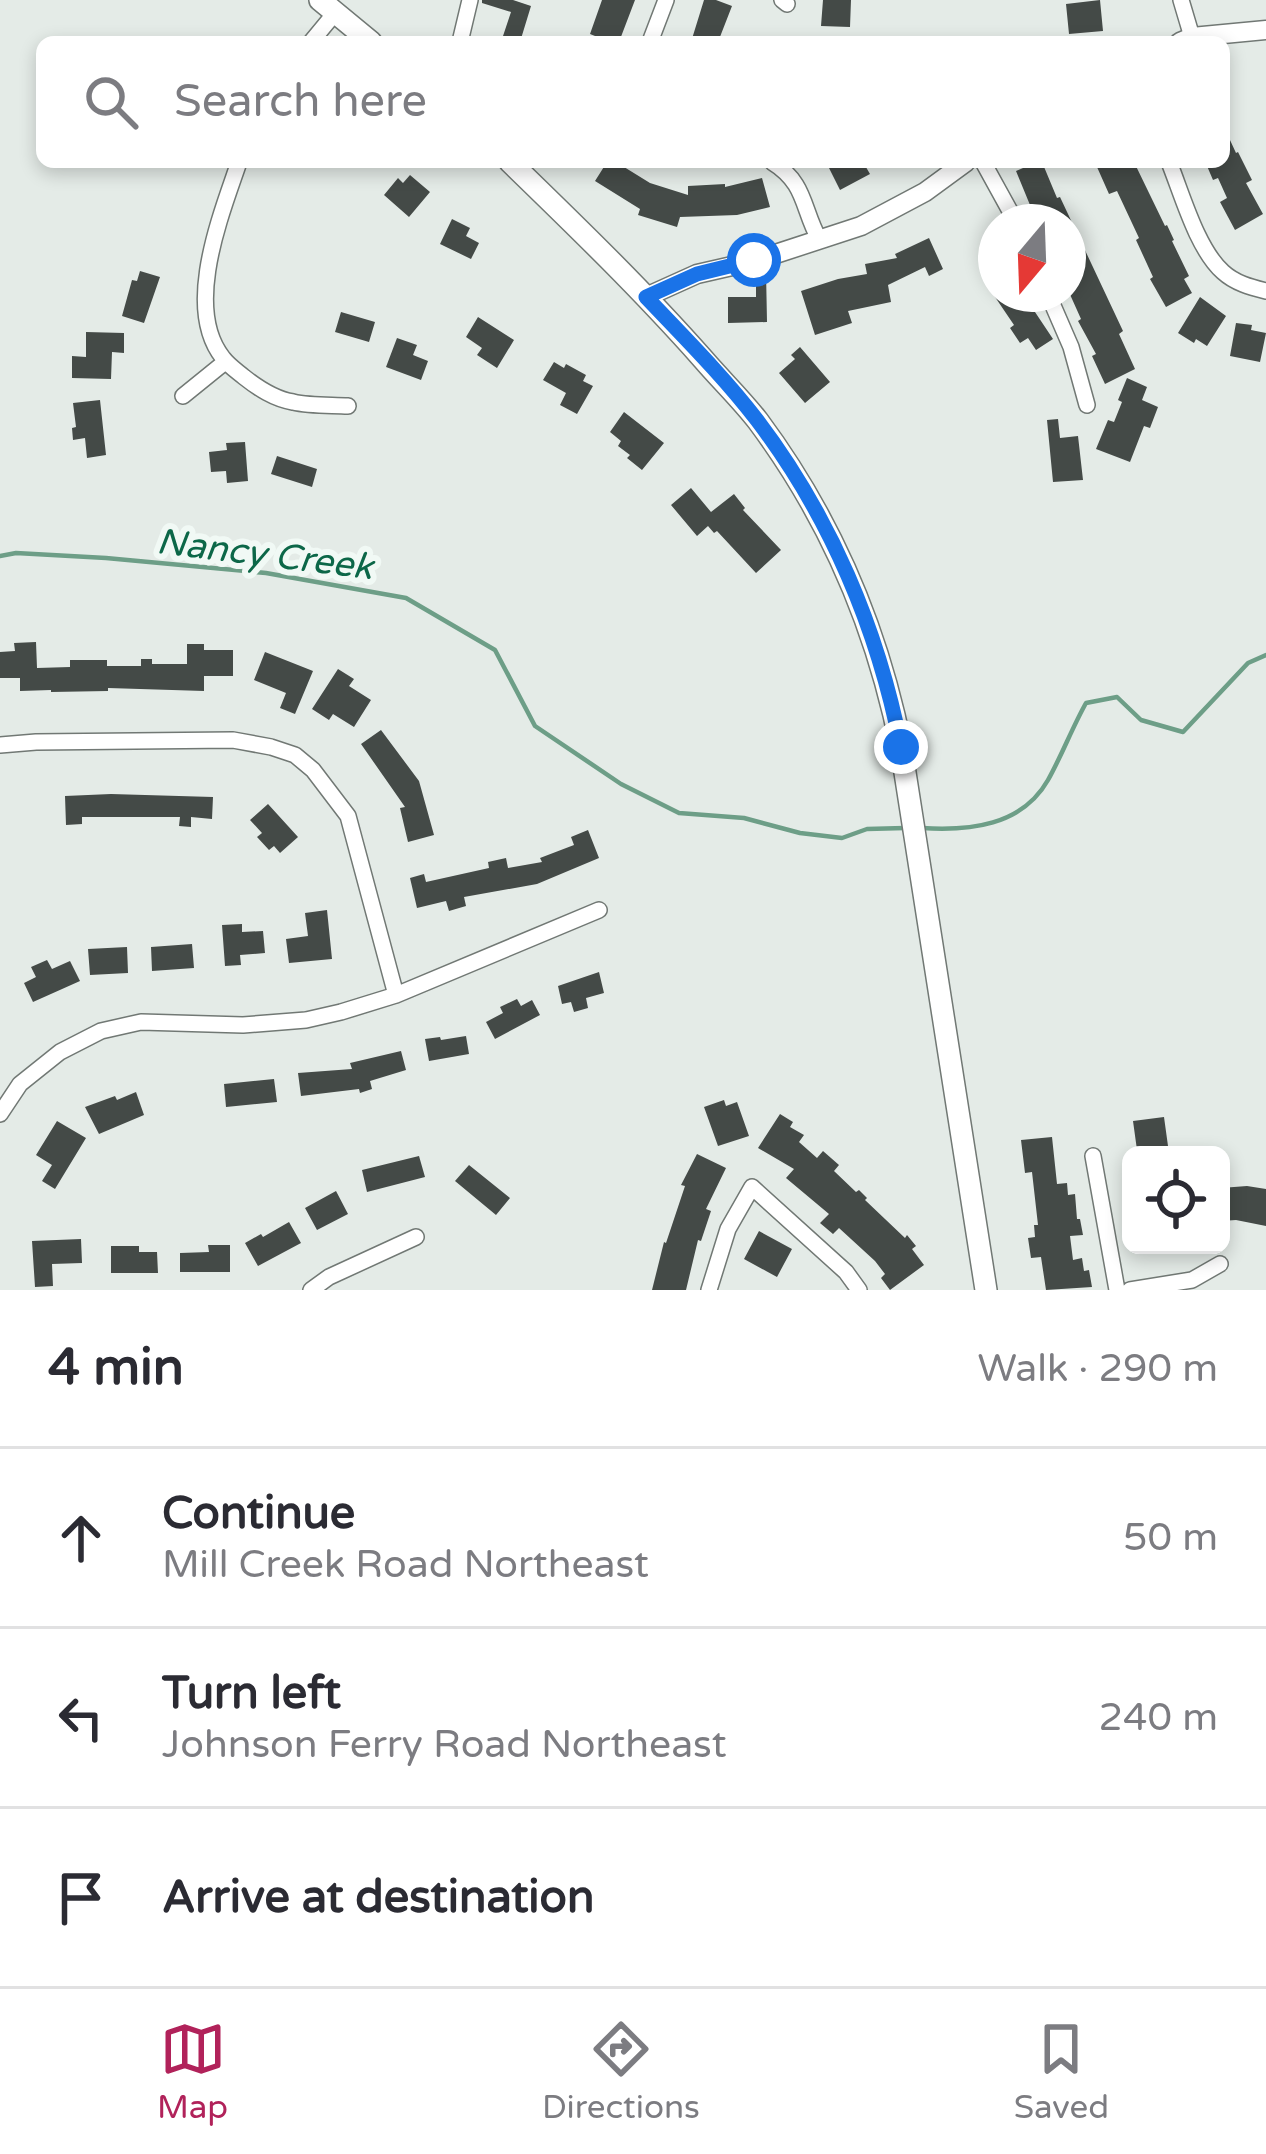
<!DOCTYPE html>
<html lang="en">
<head>
<meta charset="utf-8">
<style>
	:root { --surface:#fff; --page:#f7f7f7; --text:#2b2b33; --muted:#7c7c81; --line:#e1e1e2; --accent:#b1225a }
	body { margin:0; font-family:"Varela Round",sans-serif; background:var(--page); color:var(--text) }
	.controls { position:absolute; right:36px; bottom:36px; display:grid; overflow:hidden; border-radius:18px; box-shadow:0 6px 18px #0003 }
	.controls button { width:108px; height:108px; display:grid; place-items:center; padding:0; border:0; border-bottom:3px solid var(--line); background:var(--surface); color:var(--text); font:60px sans-serif }
	.compass { position:absolute; left:978px; top:204px; width:108px; height:108px; border-radius:50%; background:var(--surface); box-shadow:0 6px 18px #0003; rotate:199deg }
	.stop { position:absolute; width:36px; height:36px; margin:-27px; border:9px solid #1a73e8; border-radius:50%; background:#fff }
	.stop.end { background:#1a73e8; border-color:#fff; box-shadow:0 3px 12px #0008 }
	.list { margin:0; padding:0; list-style:none }
	h2 { display:flex; justify-content:space-between; align-items:center; height:156px; margin:0; padding:0 48px; font-size:51px }
	h2 small { font-size:39px; font-weight:400; color:var(--muted) }
	.list li { display:grid; grid-template-columns:78px 1fr auto; gap:36px; align-items:center; box-sizing:border-box; height:180px; padding:0 48px; border-top:3px solid var(--line) }
	.list b { display:block; font-size:45px; white-space:nowrap }
	.list p { margin:0; font-size:39px; white-space:nowrap; color:var(--muted) }
	.list em { font-size:39px; font-style:normal; color:var(--muted) }
	.icon { flex:none; width:66px; height:66px; fill:none; stroke:currentColor; stroke-width:2; stroke-linecap:round; stroke-linejoin:round }
	.map { position:relative; flex:none; width:1266px; height:1290px; overflow:hidden }
	.search { position:absolute; background:var(--surface); box-shadow:0 6px 18px #0003; left:36px; right:36px; top:36px; height:132px; display:flex; align-items:center; gap:30px; box-sizing:border-box; padding:0 42px; border-radius:18px; color:var(--muted); font-size:45px }
	.sheet { height:696px; background:var(--surface) }
	nav { display:flex; justify-content:space-around; align-items:center; box-sizing:border-box; height:168px; border-top:3px solid var(--line); background:var(--surface); font-size:33px; color:var(--muted) }
	nav a { display:grid; justify-items:center; gap:6px }
	nav .on { color:var(--accent) }
	.map>svg:first-child { display:block }
	.lines { fill:none; stroke-linecap:round; stroke-linejoin:round }
	.stream { stroke:#6d9e87; stroke-width:4.5 }
	.building { fill:#444a47 }
	.minor-casing { stroke:#717874; stroke-width:18 }
	.tertiary-casing { stroke:#717874; stroke-width:21 }
	.secondary-casing { stroke:#717874; stroke-width:24 }
	.minor { stroke:#fff; stroke-width:15 }
	.tertiary { stroke:#fff; stroke-width:18 }
	.secondary { stroke:#fff; stroke-width:21 }
	.route { stroke:#1a73e8; stroke-width:15 }
	.labels { text-anchor:middle; stroke-width:12; stroke-linejoin:round; paint-order:stroke }
	.water-label { font-size:36px; font-style:italic; fill:#0c6748; stroke:#f1f9f5 }
</style>
</head>
<body>
<div class="map">
<svg width="1266" height="1290" viewBox="0 0 1266 1290">
	<rect width="100%" height="100%" fill="#e4ebe7"/>
	<g class="lines">
		<path class="stream" d="M0,556L16,553L106,558L266,573L406,598L495,650L535,726L621,784L679,813L744,818L800,833L842,838L867,829L905,828
			M922,828C969,831 1022,826 1048,780C1062,755 1072,728 1086,703L1117,697L1141,720L1183,732L1248,663L1266,655"/>
	</g>
	<path class="building" d="M482,0H513L531,6L520,42H501L511,12L482,3Z
		M602,0H635L619,42H610L590,34Z
		M704,0H716L732,6L718,42H691Z
		M823,0H851L850,27L821,26Z
		M1100,0L1103,31L1069,34L1066,4Z
		M1224,127L1236,153L1238,152L1252,180L1246,183L1263,214L1235,230L1220,202L1227,198L1218,178L1213,180L1207,166L1224,162Z
		M607,162H616L650,183L688,195V186L725,184V187L762,178L770,207L737,215L680,217L677,227L638,215L640,209L595,181Z
		M826,162H863L870,174L840,190Z
		M1037,162H1042L1057,198L1060,197L1123,331L1119,334L1135,369L1105,384L1092,356L1096,354L1078,321L1081,319L1068,290V222H1037L1016,171Z
		M1109,162H1134L1165,226L1167,225L1174,240L1172,241L1189,276L1184,279L1192,293L1166,307L1150,279L1153,277L1136,240L1139,238L1117,191L1109,194L1097,167Z
		M410,175L430,192L409,217L384,195L398,178L403,183Z
		M452,219L470,228L466,236L479,243L471,259L440,244Z
		M929,238L943,269L929,276L925,267L888,285L891,302L848,311L852,323L815,335L801,291L838,279L867,274L865,264L897,258L895,254Z
		M140,271L160,277L144,323L122,316L132,280L137,281Z
		M766,271L767,322L728,323V297H756V274Z
		M993,294H1036L1037,298L1029,303L1053,339L1036,350L1028,338L1020,343L1010,328L1014,325Z
		M1200,297L1226,316L1207,346L1196,339L1194,343L1178,333Z
		M341,312L375,322L369,342L335,332Z
		M478,317L514,340L497,368L477,355L482,348L466,337Z
		M1236,323L1252,325L1251,330L1266,333L1260,362L1230,356Z
		M86,332L124,333V353L112,352L111,379L72,378V356L86,357Z
		M397,338L417,345L413,355L428,361L421,380L386,367Z
		M800,347L830,382L805,403L779,373L795,359L791,355Z
		M554,362L564,368L566,364L586,375L583,381L593,386L577,414L560,405L566,393L543,380Z
		M1127,378L1147,387L1142,400L1158,407L1150,428L1144,426L1130,462L1096,449L1108,420L1114,422L1122,402L1118,400Z
		M100,400L106,455L87,458L85,438L73,440L72,428L76,427L73,403Z
		M624,412L664,443L642,470L627,458L630,455L618,446L621,441L610,432Z
		M1058,419L1060,438L1078,436L1083,480L1053,482L1047,420Z
		M245,442L248,481L227,483L226,471L211,472L209,452L227,450L226,443Z
		M277,456L317,469L312,487L271,474Z
		M691,488L711,512L734,494L745,508L743,510L781,550L756,573L717,531L714,533L708,526L697,536L671,505Z
		M36,642L37,668L70,667V660H107V666H141V659H152V664H187V644H204V650H233V676H204V691L108,688V691L51,692V690L20,691V678H0V652L15,651L14,643Z
		M265,652L313,671L295,714L280,708L286,693L254,680Z
		M338,669L354,679L349,686L371,700L354,727L333,714L329,720L312,709Z
		M381,730L419,781L434,835L408,842L400,808L405,807L361,744Z
		M111,794L213,797L212,819L191,817V827L179,826L180,817H82V824L66,825L65,796Z
		M268,804L298,837L280,853L274,846L269,850L257,837L262,833L250,820Z
		M588,830L599,858L537,884L464,897L466,906L449,911L446,901L417,908L410,878L424,874L426,882L489,868L488,862L506,858L508,868L542,862L540,858L574,845L571,837Z
		M327,910L332,959L289,963L286,939L308,936L305,913Z
		M242,924V932L263,931L265,953L240,955L241,965L225,966L222,925Z
		M192,944L194,968L152,971L151,947Z
		M127,947L128,973L90,975L88,949Z
		M47,960L52,969L70,961L80,981L33,1002L24,983L36,977L31,967Z
		M599,972L604,993L586,998L588,1008L574,1012L571,1002L562,1004L558,986Z
		M517,999L521,1006L532,1000L540,1015L495,1039L486,1022L503,1013L500,1007Z
		M466,1036L469,1054L429,1061L425,1039L440,1037L441,1040Z
		M401,1051L406,1070L370,1081L372,1089L360,1093L359,1089L301,1096L298,1073L352,1069L350,1063Z
		M274,1079L277,1102L226,1107L224,1084Z
		M136,1092L144,1115L99,1134L85,1107L115,1096L117,1100Z
		M724,1100L726,1106L737,1102L749,1136L718,1146L704,1107Z
		M780,1114L793,1122L790,1127L804,1135L799,1142L817,1158L823,1151L839,1165L834,1171L856,1192L859,1190L867,1198L865,1200L905,1238L907,1235L916,1246L912,1249L924,1265L890,1290L881,1278L885,1274L875,1261L839,1228L833,1234L820,1223L829,1214L786,1178L794,1169L758,1148Z
		M1164,1117L1168,1146L1137,1150L1133,1121Z
		M57,1121L86,1138L55,1189L42,1181L52,1165L36,1155Z
		M1052,1137L1057,1184L1067,1183L1068,1195L1075,1194L1077,1219H1080L1083,1235L1070,1236L1073,1260L1082,1258L1084,1271L1089,1270L1092,1287L1046,1290L1041,1257L1031,1258L1028,1238L1035,1237L1034,1225H1038L1032,1172L1025,1173L1021,1140Z
		M697,1154L726,1168L706,1209L711,1211L701,1241L698,1240L686,1290H652L664,1242L666,1243L685,1186L681,1185Z
		M419,1156L425,1177L367,1192L362,1170Z
		M469,1165L510,1198L496,1215L455,1181Z
		M1247,1186L1266,1189V1226L1236,1220L1221,1221V1188Z
		M336,1191L348,1214L317,1230L305,1208Z
		M289,1222L301,1243L258,1266L245,1243L261,1234L263,1237Z
		M759,1231L792,1249L777,1277L744,1259Z
		M81,1239L82,1263L52,1264L53,1286L35,1287L32,1241Z
		M208,1245H230V1272H180V1253L209,1252Z
		M111,1246H139V1252H157L158,1273H111Z"/>
	<g class="lines">
		<defs>
			<path id="minor" d="M782,0L787,4
				M1181,0L1192,37
				M311,42L335,13
				M460,42L470,0
				M650,42L666,0
				M239,162C221,215 183,308 223,358C229,366 237,371 244,377C258,388 274,399 293,402C310,406 330,405 348,406
				M772,162C806,183 802,208 819,239
				M983,162L1016,222
				M1169,162C1182,194 1197,249 1223,272C1235,283 1250,287 1266,291
				M1048,294L1071,347L1087,405
				M183,396L225,362
				M0,745L36,742L233,740L271,747L295,755L313,770L348,816L396,995
				M0,1114L20,1084L60,1052L101,1031L141,1022L243,1025L306,1020L341,1012L396,995L599,910
				M1093,1156L1117,1290
				M311,1290L329,1277L416,1237
				M709,1290L728,1229L752,1187L846,1272L859,1290
				M1130,1290L1192,1280L1220,1264"/>
			<path id="tertiary" d="M1180,42L1192,37L1266,30
				M646,297L697,274L754,261L861,226L925,192L966,162"/>
			<path id="secondary" d="M320,0L371,42
				M510,162C576,226 642,290 703,359C721,380 741,399 758,421C831,519 877,627 901,747L986,1290"/>
		</defs>
		<use href="#minor" class="minor-casing"/>
		<use href="#tertiary" class="tertiary-casing"/>
		<use href="#secondary" class="secondary-casing"/>
		<use href="#minor" class="minor"/>
		<use href="#tertiary" class="tertiary"/>
		<use href="#secondary" class="secondary"/>
	</g>
	<g class="lines">
		<path class="route" d="M754,260L697,274L646,297C684,337 724,377 757,420C830,516 878,629 901,747"/>
	</g>
	<g class="labels">
		<g class="water-label">
			<text transform="translate(265 553) rotate(7)" y="13">Nancy Creek</text>
		</g>
	</g>
</svg>
<div class="controls">
<button><svg class="icon" aria-label="locate" viewBox="0 0 24 24"><circle cx="12" cy="12" r="6"/><path d="M12 2v4M12 18v4M2 12h4M18 12h4"/></svg></button>
</div>
<svg class="compass" viewBox="-18 -18 36 36"><path d="M0-13l5 13h-10z" fill="#e53935"/><path d="M0 13l5-13h-10z" fill="#7c7c81"/></svg>
<div class="stop" style="left:754px;top:260px"></div>
<div class="stop end" style="left:901px;top:747px"></div>
<div class="search"><svg class="icon" aria-label="search" viewBox="0 0 24 24"><circle cx="10" cy="10" r="6"/><path d="M15 15l6 6"/></svg>Search here</div>
</div>
<section class="sheet">
<h2>4 min<small>Walk · 290 m</small></h2>
<ul class="list">
<li><svg class="icon" aria-label="ahead" viewBox="0 0 24 24"><path d="M12 20V5M6 11l6-6 6 6"/></svg><div><b>Continue</b><p>Mill Creek Road Northeast</p></div><em>50 m</em></li>
<li><svg class="icon" aria-label="left" viewBox="0 0 24 24"><path d="M17 20v-9H6M10 6l-5 5 5 5"/></svg><div><b>Turn left</b><p>Johnson Ferry Road Northeast</p></div><em>240 m</em></li>
<li><svg class="icon" aria-label="arrive" viewBox="0 0 24 24"><path d="M6 21V4h12l-3 4 3 4H6"/></svg><div><b>Arrive at destination</b></div></li>
</ul>
</section>
<nav>
<a class="on"><svg class="icon" aria-label="map" viewBox="0 0 24 24"><path d="M3 6l6-2 6 2 6-2v14l-6 2-6-2-6 2zM9 4v14M15 6v14"/></svg>Map</a>
<a><svg class="icon" aria-label="directions" viewBox="0 0 24 24"><path d="M12 3l9 9-9 9-9-9zM9 14v-3h6M13 9l2 2-2 2"/></svg>Directions</a>
<a><svg class="icon" aria-label="saved" viewBox="0 0 24 24"><path d="M7 4h10v16l-5-4-5 4z"/></svg>Saved</a>
</nav>
</body>
</html>
